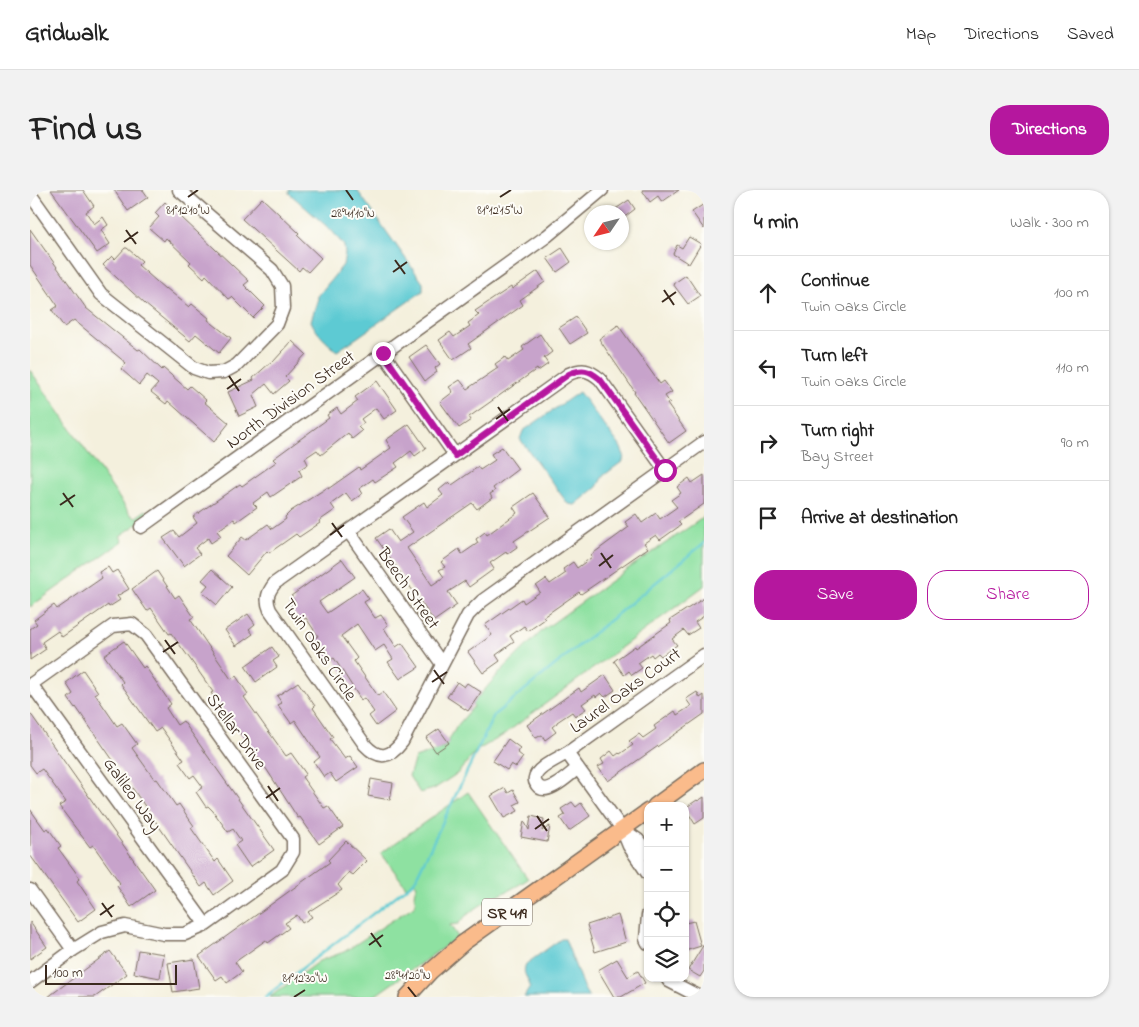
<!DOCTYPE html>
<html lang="en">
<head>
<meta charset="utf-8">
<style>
	:root { --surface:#fff; --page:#f2f2f2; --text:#222; --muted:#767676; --line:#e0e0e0; --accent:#b5179e }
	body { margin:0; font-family:"Indie Flower",sans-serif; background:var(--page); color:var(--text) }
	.controls { position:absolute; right:15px; bottom:15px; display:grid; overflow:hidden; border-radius:10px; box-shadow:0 1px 4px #0004 }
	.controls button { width:45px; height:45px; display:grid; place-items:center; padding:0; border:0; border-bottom:1px solid var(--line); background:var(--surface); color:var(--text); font:25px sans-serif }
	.compass { position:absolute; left:554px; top:15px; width:45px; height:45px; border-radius:50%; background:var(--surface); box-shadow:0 1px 4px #0004; rotate:235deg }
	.scale { position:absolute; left:15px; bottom:12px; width:132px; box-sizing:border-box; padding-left:5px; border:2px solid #3b2a1e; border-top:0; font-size:14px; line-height:18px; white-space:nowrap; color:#3b2a1e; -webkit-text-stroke:4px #fdfcf7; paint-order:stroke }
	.stop { position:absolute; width:15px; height:15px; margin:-11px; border:4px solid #b5179e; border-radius:50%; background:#fff }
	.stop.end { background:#b5179e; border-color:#fff; box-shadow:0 1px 5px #0008 }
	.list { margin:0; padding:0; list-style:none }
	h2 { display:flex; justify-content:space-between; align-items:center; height:65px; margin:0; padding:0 20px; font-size:21px }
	h2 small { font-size:16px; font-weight:400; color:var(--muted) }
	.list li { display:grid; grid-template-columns:32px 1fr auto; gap:15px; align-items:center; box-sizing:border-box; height:75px; padding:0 20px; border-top:1px solid var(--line) }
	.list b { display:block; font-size:19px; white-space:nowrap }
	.list p { margin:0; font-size:16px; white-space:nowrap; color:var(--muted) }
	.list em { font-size:16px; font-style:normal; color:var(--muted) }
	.actions { display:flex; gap:10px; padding:15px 20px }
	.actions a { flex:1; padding:11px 0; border:1px solid var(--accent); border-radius:20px; text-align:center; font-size:18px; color:var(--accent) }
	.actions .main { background:var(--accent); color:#fff }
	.icon { flex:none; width:28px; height:28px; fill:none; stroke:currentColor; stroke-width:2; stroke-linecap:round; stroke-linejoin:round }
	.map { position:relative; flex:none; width:674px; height:807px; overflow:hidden; border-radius:20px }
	header { display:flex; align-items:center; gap:30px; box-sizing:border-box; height:70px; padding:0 25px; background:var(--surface); border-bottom:1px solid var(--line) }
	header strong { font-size:24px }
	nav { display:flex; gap:28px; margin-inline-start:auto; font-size:18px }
	.intro { display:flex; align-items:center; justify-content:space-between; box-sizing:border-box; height:120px; padding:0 30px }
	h1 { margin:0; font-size:35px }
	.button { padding:12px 22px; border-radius:20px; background:var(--accent); color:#fff; font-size:18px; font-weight:700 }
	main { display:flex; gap:30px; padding:0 30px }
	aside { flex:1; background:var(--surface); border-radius:20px; box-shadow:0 1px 4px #0004 }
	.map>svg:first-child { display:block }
	.green { fill:#8ee1a1; stroke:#648660 }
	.water { fill:#5dcad3; stroke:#4c7a78 }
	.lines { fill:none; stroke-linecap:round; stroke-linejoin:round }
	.stream { stroke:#5dcad3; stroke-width:2.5 }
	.building { fill:#c7a3cb }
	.minor-casing { stroke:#7c6f61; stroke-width:15 }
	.major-casing { stroke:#7c6f61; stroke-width:18 }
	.minor { stroke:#fff; stroke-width:12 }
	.major { stroke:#fabb8b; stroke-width:15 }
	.route { stroke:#b5179e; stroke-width:6 }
	.ticks { fill:none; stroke:#3b2a1e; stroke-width:2 }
	.labels { text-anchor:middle; stroke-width:4; stroke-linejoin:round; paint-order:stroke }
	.shield { fill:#fdfcf7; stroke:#75695f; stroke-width:1 }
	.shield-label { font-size:16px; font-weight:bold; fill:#3b2a1e }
	.street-label { font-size:18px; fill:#3b2a1e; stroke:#fdfcf7 }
	.ticks-label { font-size:12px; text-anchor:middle; fill:#3b2a1e; stroke:#fdfcf7; stroke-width:4; stroke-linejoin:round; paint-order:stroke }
</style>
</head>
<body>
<header>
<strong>Gridwalk</strong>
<nav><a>Map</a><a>Directions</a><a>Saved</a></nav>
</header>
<div class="intro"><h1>Find us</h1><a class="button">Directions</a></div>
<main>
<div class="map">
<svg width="674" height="807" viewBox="0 0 674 807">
	<rect width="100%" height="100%" fill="#fdfcf7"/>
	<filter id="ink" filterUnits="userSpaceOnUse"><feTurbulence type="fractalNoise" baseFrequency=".02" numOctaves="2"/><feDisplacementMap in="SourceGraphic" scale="10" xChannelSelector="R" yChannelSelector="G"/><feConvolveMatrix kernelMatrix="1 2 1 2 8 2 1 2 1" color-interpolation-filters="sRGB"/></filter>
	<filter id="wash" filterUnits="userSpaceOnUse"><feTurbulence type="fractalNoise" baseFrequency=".0096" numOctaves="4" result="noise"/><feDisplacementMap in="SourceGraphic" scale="20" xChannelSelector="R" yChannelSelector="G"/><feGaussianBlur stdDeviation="1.12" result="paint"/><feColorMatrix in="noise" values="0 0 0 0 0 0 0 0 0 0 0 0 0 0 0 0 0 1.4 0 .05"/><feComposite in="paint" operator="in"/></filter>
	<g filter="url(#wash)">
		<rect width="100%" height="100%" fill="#f4f0dd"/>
		<path class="green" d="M0,180L101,325L106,327L116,320L120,325L90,346L93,351L0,417Z
			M674,327V396L472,546L446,561L428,583L404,599L390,603L379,586L385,568L414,558L427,536L444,516L442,514L472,480L513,440L599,378Z
			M438,602L498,689C475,705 446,712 428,734L420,735L428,747L343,807H240L289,771L314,762L384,716L386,711C383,706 384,701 387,696L384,692L376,697L351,663Z"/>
		<path class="water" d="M259,0H327L393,93V101L328,147L307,161C297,153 286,143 281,131L284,121L287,115L288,106L313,75L315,64L314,56L303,42L259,3Z
			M549,202L590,256L594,265L593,271L573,286L567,297L545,315L538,314L490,249L493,241Z
			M531,749H535L554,799L559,807H494L500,797C499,788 491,784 496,774Z"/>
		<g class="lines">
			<path class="stream" d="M235,807L384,692L464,525L674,353"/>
		</g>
		<g id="blocks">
			<path class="building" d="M21,0H53L64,16L56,22L64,34L73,27L78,35L71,40L80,54L67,63Z
				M84,0H113L118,7L98,21Z
				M612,0H649L632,12L628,6L620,12Z
				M232,8L269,43L267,45L291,68L278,82L272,77L269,81L212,29Z
				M599,10L605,19L592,29V22H581Z
				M135,12L219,91L214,95L235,116L223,128L202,107L199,109L176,85L174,88L159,74L161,72L136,48L134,51L119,38L129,27L125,23Z
				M674,14V39L662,22Z
				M0,39L56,118L108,160L110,159L132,180L133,178L157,199L160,196L176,210L174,212L199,233L184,252L138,211L136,214L121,202L128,194L117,185L109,195L91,179L96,173L44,130L34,137L22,120L28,116L0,75Z
				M659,47L671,54L659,74L643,64L647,55L652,58Z
				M95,58H97L112,71L108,75L135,99L136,98L159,117L162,114L179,128L178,130L201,148L189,163L166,144L160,151L115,114L73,75L82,66L85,69Z
				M532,58L541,72L527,82L517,68Z
				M508,81L515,92L490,110L493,115L438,154L441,158L423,170L409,150L420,142L424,147L440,136L438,133L449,125L445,121L481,97L482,99Z
				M656,85L670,106L658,114L643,94Z
				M546,127L557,143L540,154L529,138Z
				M588,135L630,194L634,191L642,202L635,206L640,213L637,214L656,241L639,253L604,203L605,202L569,149Z
				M510,144L522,162L514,168L518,174L508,181L507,179L439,227L441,230L429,238L410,212L423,202L419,197L430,190L437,199L468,178L465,174L475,167L478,171L494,160L492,157Z
				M262,151L276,164L255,187L259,191L244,204L236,194L223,205L228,217L209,226L198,202L224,190L223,188L242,171L243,172Z
				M396,155L410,174L405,178L407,182L395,191L379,167Z
				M347,191L367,220L354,229L346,218L331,229L334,233L328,237L332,241L322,249L318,243L291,265L287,260L275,268L278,274L269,280L272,286L241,307L238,302L223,313L227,317L206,332L204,329L187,341L191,346L181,353L178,348L165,358L170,364L154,376L133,348L144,341L149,347L167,333L163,327L210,294L212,296L246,272L243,269L299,228L297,225L307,218L311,224L328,211L325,207Z
				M379,234L396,258L385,266L381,261L365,273L368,277L345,292L343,289L329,299L332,304L322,311L316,303L301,314L305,320L289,331L290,333L269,347L266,344L239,363L237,361L217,385L196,366L212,347L216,350L238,334L242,339L256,329L255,327L261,321L275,312L298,297V299L329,277L330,280L361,258L356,250Z
				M472,257L488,279L463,298L465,301L460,304L462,308L447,319L442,313L377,358L402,395L414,387L409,380L415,377L411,372L429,359L432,364L448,353L446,349L455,342L457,345L487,323L483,317L503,303L520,327L484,351L487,357L477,364L476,362L460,373L464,379L439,397L435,391L418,402L427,415L404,431L346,348L359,339L368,352L383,342L372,327L394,312L397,317L413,305L409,300L419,292L422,295L448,277L450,280L465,270L461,264Z
				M674,285V314L648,332L651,335L630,350L626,345L614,353L618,358L551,404L549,402L513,427L515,429L498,441L494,436L480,446L484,452L466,465L470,471L453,483L438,462L462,445L455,435L492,409L494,413L510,402L506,396L516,389L520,394L536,383L533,379L543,372L547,378L562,367L561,365L599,337L595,332L606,324L612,333L626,323L630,329L647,317L641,310L651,303L647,297L659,288L662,293Z
				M312,369L325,387L289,412L297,423L332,399L339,409L334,412L345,428L351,425L358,435L354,438L366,457L372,453L389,477L370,489L358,472L363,469L354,455L345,461L327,434L311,446L327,468L324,471L348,506L353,502L366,521L346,536L339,526L344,522L334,508L331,510L304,468L299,471L291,459L283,449L288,446L276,428L270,432L259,416L265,412L261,406Z
				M78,377L82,383L87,380L99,399L87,406L90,410L79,417L78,415L32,447L28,441L12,452L16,459L0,470V439L7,434L4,430L24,415L27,419L72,388L69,382Z
				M182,379L202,397L187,415L172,402L178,395L172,390Z
				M127,381L145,408L149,405L164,427L160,429L201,489L206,486L218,504L214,507L256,566L261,563L276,584L272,587L294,618L298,616L313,637L289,654L270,627L268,628L237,580L181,503L183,502L160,469L141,443L139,444L121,418L117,421L102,399Z
				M674,408V426L665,432L669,438L658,445L654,440L642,449L647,455L631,466L628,463L623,467L621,464L608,473L612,478L602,485L599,481L594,485L584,471L605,456L606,458L641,433L640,430Z
				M218,424L225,434L219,439L223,444L206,456L195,440Z
				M94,451L113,478L115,476L141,514L136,518L147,535L153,531L244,660L220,677L205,655L211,651L203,639L198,642L183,621L178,616L176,617L166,602L173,597L164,585L160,588L149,573L154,570L131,538L125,542L91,494L93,492L74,465Z
				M242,457L249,467L243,471L247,477L226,492L215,476Z
				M53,480L68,502L65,504L87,536L92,533L107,554L102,558L125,590L127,589L146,616L149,614L164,636L161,638L185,672L188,669L203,691L184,705L176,693L171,697L46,517L45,518L38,508L43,504L36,493Z
				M575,485L585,500L575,507L571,503L566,507L565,505L552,514L556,519L545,526L542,522L527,532V533L522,537L526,542L515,550L512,545L506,548L497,535L549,498L551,502Z
				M268,492L285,516L283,518L303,547L300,549L315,569L320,566L328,577L306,592L300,583L294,587L284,572L290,567L265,530L261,533L248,515L252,513L247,506Z
				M427,492L434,497L437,493L451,502L438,521L417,507Z
				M667,502L670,508L674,505V524L578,591L568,577L574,574L571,569L581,561L585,566L589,563L590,564L603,555L599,551L609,544L613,548L626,539L624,536L645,521L647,525L661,516L656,509Z
				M0,523L125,700L101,717L87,696L90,693L63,655L60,657L29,616L36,612L12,579L6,583L0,575Z
				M409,539L419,553L406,562L396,548Z
				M478,549L490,558L487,562L493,567L486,577L481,574L477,580L463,571Z
				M341,589L363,593L360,610L338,606Z
				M475,598L478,603L483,600L490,612L484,615L488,621L474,628L461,606Z
				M674,607V628L665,634L655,618L667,610L668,611Z
				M542,612L546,617L551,613L560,626L539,641L530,628L535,625L531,619Z
				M0,619L15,640L18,638L31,656L28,658L50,688L47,691L66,719L48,732L0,665Z
				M501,626L514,629L512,641L520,636L517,652L491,647L494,631L499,640Z
				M316,651L337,671L323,685L319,682L308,695L312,700L278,722L282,727L272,733L267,725L255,733L259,738L238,753L236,750L205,772L212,782L197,793L192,786L186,790L169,766L300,672L298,670Z
				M588,725L596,752L565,762L557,735Z
				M664,731L671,756L655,761V733Z
				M0,732L17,757L0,769Z
				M674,754V781L670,787L658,780Z
				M108,760L134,764L130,788L104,783Z
				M80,761L97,784L65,807H18Z
				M164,769L169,798L143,802L138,773Z
				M587,769L598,787L608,781L615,793L591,807H584L568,780Z"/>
		</g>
	</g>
	<g filter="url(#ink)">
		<use href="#blocks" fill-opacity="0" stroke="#7c6f61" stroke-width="1"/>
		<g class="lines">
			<defs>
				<path id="minor" d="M0,4L71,104L164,178L178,183L194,182L207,175L247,134L253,118L252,96L242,80L149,0
					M353,163L425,265
					M635,280L570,189C559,180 553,178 539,184L245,393C238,402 235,409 240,420L335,555C349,570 360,568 372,552L438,425L452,411L674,252
					M111,337L517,46L572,0
					M319,342L412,474
					M1,494L176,735
					M0,495L83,436L102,434L116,445L263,649V662L252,680L176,735L155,744H134L95,736L72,742L43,760L0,792
					M537,563L592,639L599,656L618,684
					M548,578C539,585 516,608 507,595C505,592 504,591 505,588C506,577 532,567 540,561C585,529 629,497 674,465
					M592,639L608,650L618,664
					M0,700L43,760
					M618,725L616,749L618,753
					M637,788L639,791L670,807"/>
				<path id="major" d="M625,616L674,580
					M377,807L401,781L433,753L618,621"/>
			</defs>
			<use href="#minor" class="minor-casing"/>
			<use href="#major" class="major-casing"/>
			<use href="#minor" class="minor"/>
			<use href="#major" class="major"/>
		</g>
	</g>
	<g class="lines" filter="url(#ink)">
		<path class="route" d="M353,163L425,266L539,184C553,178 559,180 570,189L635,280"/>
	</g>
	<path class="ticks" d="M316,0L323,10M158,7L168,0M470,7L481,0M96,40L106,54M94,52L108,42M365,70L375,84M363,82L377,72M634,100L644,115M632,112L646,102M199,186L209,201M197,199L211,189M468,217L478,231M466,229L480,219M33,303L43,317M30,315L45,305M302,333L312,347M300,345L314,335M571,363L581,378M569,376L583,365M135,450L145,464M133,462L148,452M404,480L414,494M402,492L417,482M238,596L248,611M236,608L250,598M507,626L517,641M505,639L519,629M72,713L82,727M70,725L84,715M341,743L351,757M339,755L353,745M378,797L386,807M264,807L275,800"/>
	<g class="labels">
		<rect class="shield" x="452" y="708.5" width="50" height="27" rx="4"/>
		<g class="shield-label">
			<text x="477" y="728">SR 419</text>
		</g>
		<g class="street-label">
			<text transform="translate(260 209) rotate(-36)" y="6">North Division Street</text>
			<text transform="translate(379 398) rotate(55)" y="6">Beech Street</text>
			<text transform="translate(290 459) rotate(56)" y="6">Twin Oaks Circle</text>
			<text transform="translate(595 500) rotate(-36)" y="6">Laurel Oaks Court</text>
			<text transform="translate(207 541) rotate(54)" y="6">Stellar Drive</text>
			<text transform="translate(103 604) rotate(54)" y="6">Galileo Way</text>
		</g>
	</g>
	<g class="ticks-label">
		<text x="158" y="24">81°12'10"W</text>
		<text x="470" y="24">81°12'15"W</text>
		<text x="323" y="27">28°41'10"N</text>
		<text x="378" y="789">28°41'20"N</text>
		<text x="275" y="792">81°12'30"W</text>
	</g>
</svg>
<div class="controls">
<button>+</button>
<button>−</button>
<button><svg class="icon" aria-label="locate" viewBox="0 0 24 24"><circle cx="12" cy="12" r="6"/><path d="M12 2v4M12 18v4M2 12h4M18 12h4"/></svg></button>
<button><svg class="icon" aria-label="layers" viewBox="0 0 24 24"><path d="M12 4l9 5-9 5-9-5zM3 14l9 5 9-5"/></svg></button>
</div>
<svg class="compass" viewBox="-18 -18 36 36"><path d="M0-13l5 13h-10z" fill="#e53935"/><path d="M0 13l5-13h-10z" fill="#767676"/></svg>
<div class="scale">100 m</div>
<div class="stop" style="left:635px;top:280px"></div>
<div class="stop end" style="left:353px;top:163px"></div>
</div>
<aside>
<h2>4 min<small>Walk · 300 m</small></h2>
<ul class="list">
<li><svg class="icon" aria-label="ahead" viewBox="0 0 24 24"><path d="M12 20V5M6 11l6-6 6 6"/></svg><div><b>Continue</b><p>Twin Oaks Circle</p></div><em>100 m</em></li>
<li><svg class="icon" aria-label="left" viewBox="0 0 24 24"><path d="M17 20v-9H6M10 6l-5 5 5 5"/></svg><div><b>Turn left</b><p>Twin Oaks Circle</p></div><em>110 m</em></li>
<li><svg class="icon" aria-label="right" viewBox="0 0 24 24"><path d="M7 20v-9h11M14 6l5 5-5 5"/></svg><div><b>Turn right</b><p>Bay Street</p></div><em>90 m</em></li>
<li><svg class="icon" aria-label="arrive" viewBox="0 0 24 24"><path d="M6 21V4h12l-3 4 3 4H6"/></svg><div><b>Arrive at destination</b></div></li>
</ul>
<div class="actions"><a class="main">Save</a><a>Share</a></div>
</aside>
</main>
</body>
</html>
